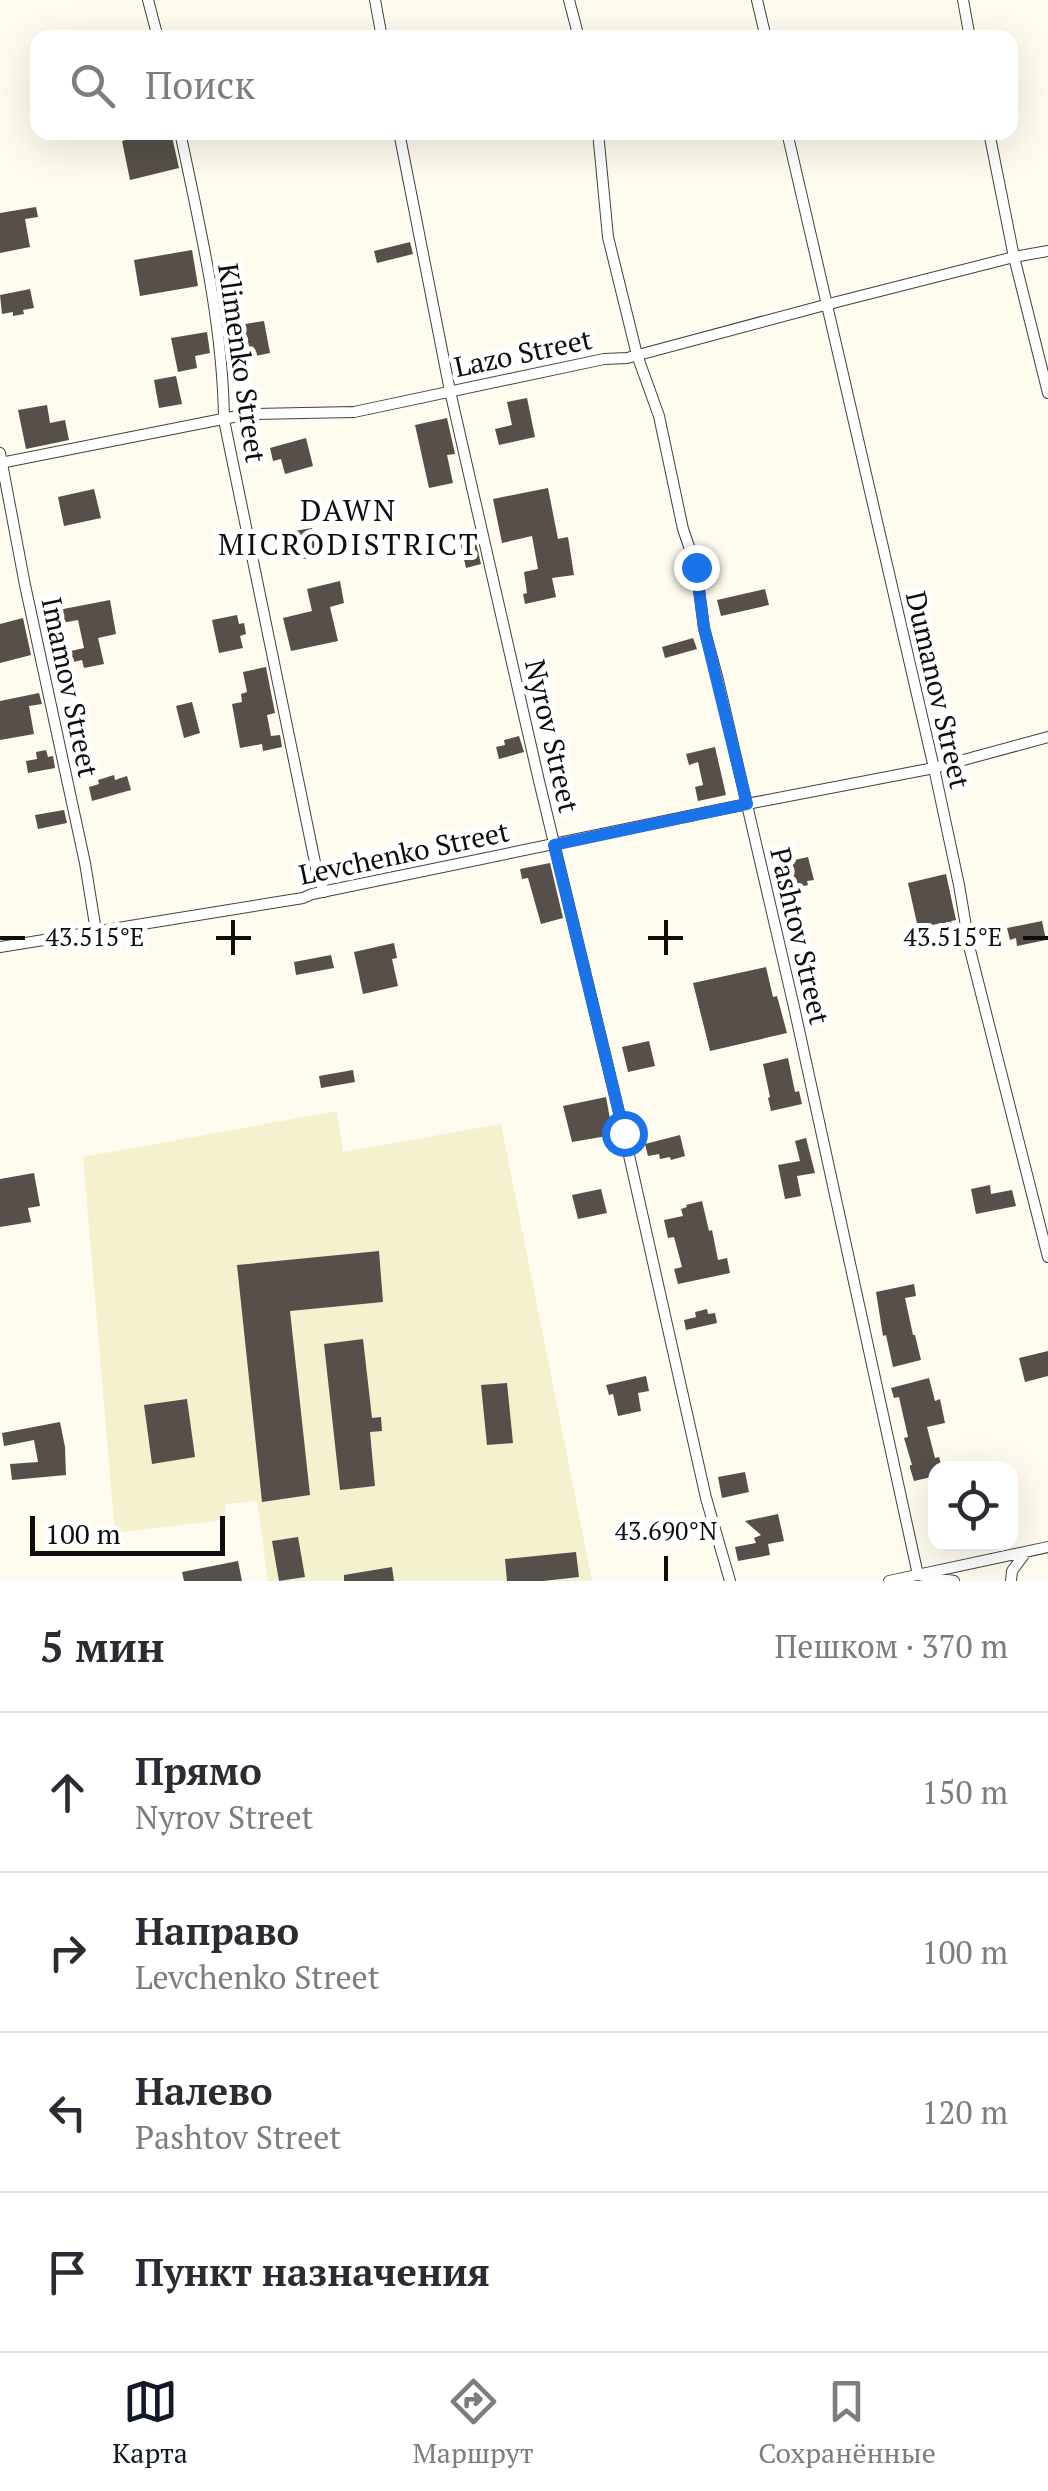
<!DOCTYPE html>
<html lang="ru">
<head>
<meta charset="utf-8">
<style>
	:root { --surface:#fff; --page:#f2f2f3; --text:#2b2b33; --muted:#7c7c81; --line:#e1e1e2; --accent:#111827 }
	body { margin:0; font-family:"PT Serif",serif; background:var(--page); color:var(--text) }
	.controls { position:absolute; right:30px; bottom:30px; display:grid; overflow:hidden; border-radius:20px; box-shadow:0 10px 40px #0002 }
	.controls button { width:90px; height:90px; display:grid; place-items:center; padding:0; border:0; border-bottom:2px solid var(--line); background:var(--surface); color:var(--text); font:50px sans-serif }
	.scale { position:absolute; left:30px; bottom:25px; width:195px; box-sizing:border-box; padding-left:10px; border:5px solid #0e0e0e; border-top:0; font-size:28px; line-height:35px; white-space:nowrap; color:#0e0e0e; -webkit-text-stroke:8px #fff; paint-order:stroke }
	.stop { position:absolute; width:30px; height:30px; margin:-22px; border:8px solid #1a73e8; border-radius:50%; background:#fff }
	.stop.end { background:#1a73e8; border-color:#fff; box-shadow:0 2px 10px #0008 }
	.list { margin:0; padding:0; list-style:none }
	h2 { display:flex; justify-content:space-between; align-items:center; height:130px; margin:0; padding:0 40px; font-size:42px }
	h2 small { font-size:32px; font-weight:400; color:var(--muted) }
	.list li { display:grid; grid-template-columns:65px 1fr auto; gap:30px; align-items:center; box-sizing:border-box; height:160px; padding:0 40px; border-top:2px solid var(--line) }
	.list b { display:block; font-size:38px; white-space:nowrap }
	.list p { margin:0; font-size:32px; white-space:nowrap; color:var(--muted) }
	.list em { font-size:32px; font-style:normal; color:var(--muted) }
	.icon { flex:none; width:55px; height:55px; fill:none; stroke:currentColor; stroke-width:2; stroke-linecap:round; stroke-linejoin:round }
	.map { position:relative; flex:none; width:1048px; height:1581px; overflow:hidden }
	.search { position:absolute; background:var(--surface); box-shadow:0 10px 40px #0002; left:30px; right:30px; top:30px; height:110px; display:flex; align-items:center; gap:25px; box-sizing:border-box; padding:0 35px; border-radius:20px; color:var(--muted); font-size:38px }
	.sheet { height:770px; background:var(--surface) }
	nav { display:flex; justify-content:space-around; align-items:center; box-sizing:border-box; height:140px; border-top:2px solid var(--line); background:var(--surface); font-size:28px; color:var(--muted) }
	nav a { display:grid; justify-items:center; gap:5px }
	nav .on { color:var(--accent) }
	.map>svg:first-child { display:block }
	.farmland { fill:#f4f1cf }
	.building { fill:#564f4a }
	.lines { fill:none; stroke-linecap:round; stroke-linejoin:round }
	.minor-casing { stroke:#414141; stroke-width:12 }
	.minor { stroke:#fff; stroke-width:10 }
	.route { stroke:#1a73e8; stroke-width:12 }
	.ticks { fill:none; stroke:#0e0e0e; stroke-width:4 }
	.labels { text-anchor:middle; stroke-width:10; stroke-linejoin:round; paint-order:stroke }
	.street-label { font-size:28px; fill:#0e0e0e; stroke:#fff }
	.neighbourhood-label { font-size:30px; letter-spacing:2.5px; fill:#0e0e0e; stroke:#fff }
	.ticks-label { font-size:25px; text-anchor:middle; fill:#0e0e0e; stroke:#fff; stroke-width:10; stroke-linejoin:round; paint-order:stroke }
</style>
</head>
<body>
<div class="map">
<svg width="1048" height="1581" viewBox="0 0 1048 1581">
	<rect width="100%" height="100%" fill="#fffbee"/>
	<path class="farmland" d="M337,1111L343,1152L501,1124L592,1581H268L257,1501L226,1504L224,1520L115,1533L83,1157Z"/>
	<path class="building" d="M159,132H171L179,168L130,180L122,141Z
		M36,207L38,217L25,219L30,247L0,253V213Z
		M410,242L413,254L377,263L374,251Z
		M192,250L198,286L140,296L134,260Z
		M30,289L34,308L23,310L24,314L13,316V312L2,314L0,295Z
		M264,321L270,353L240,359L233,326Z
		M207,332L210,353L195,356L197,368L178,372L171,338Z
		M176,376L182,404L159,408L154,380Z
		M527,398L535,437L499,445L495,429L512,425L507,402Z
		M47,405L50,423L65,420L69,440L26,449L18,410Z
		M447,418L455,454L447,455L453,483L429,488L415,425Z
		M306,438L313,466L285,474L281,459L273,461L270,448Z
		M548,488L558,539L568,537L574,575L552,578L556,597L525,604L523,594L527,593L524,572L538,569L532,536L502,543L493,499Z
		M94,489L101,518L64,526L58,497Z
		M312,528L317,557L302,559L291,549L288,532Z
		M473,530L481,564L466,568L458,533Z
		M340,581L344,603L330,607L338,641L291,651L283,618L312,611L307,589Z
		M765,589L769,605L721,616L717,600Z
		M110,600L116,634L98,638L104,664L84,668L82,660L65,664L62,653L84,648L78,620L56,624L53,611Z
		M237,615L239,624L244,623L246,634L240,636L243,648L219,653L212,620Z
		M23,618L31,655L0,663V624Z
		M693,638L697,649L665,658L662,647Z
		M266,667L275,713L267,715L271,736L280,735L282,747L263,751L262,744L240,748L232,704L242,702L241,694L247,692L243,672Z
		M39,693L42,704L29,706L34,734L0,740V701Z
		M192,702L200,733L184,738L176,706Z
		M519,736L524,752L499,759L496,747L505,745L504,740Z
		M715,747L726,795L698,801L695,787L703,785L698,762L689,765L686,754Z
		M46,750L48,757L53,756L55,768L28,773L26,761L37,759L36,752Z
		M114,775L115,780L127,776L131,790L92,801L89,787L99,784L98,780Z
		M64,810L67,823L38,829L35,815Z
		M808,857L814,880L807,881L808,885L795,888V885L786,887L781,863Z
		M550,863L563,918L541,924L528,878L522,879L520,869Z
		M946,874L956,920L951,921L956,941L942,944L937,924L918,928L908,883Z
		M1042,921L1046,940L1017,946L1016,938L1010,940L1007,928Z
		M394,943L397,958L392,959L398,986L363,994L354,952Z
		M331,955L334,968L296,975L294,962Z
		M766,967L773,997L777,996L787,1033L710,1051L693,983Z
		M649,1041L655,1066L628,1072L622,1047Z
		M788,1058L795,1092L799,1091L802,1104L771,1111L768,1098L770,1097L763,1064Z
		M353,1070L355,1082L321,1088L319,1076Z
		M606,1097L613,1135L572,1142L563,1106Z
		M680,1135L685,1156L671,1160L670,1157L660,1159L659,1154L648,1156L645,1144Z
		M806,1138L815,1173L797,1176L801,1196L785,1199L778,1165L800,1161L795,1141Z
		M34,1173L40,1206L28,1208L31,1222L0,1227V1179Z
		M990,1185L991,1194L1012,1190L1016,1206L976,1214L971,1189Z
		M601,1189L607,1213L578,1219L572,1195Z
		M702,1201L709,1231L712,1230L718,1260L727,1258L730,1273L678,1284L674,1269L682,1267L674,1237L668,1238L664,1220L683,1216L681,1209L687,1207L686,1205Z
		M379,1251L383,1302L290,1311L310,1495L262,1502L237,1265Z
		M914,1284L916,1296L905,1298L913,1335H915L921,1360L893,1367L886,1335L883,1336L876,1292Z
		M707,1309L708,1314L715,1313L717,1323L686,1330L684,1320L696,1317L695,1312Z
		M363,1339L372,1418L381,1417L382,1431L370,1432L375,1486L340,1490L324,1344Z
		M1048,1351V1376L1025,1382L1019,1358Z
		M646,1376L649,1391L638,1393L641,1411L618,1416L613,1394L609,1395L606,1385Z
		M929,1378L935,1401L940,1399L945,1423L927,1427L935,1458L939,1457L942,1468H936V1476L914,1481L910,1468V1465H912L904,1438L908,1437L899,1397L894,1398L891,1388Z
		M507,1383L513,1443L487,1445L481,1385Z
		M187,1399L195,1457L152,1464L144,1405Z
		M60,1422L65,1447L66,1475L12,1480L10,1464L38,1462L34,1440L4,1446L2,1433Z
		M745,1472L749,1492L722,1498L718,1477Z
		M778,1514L784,1541L768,1544L770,1555L738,1561L735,1547L756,1543L754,1538L761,1535L745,1521Z
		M298,1537L305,1577L279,1581L272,1541Z
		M576,1552L579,1577L543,1581H507L505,1559Z
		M238,1561L242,1581H184L182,1572Z
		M392,1567L394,1581H344V1575Z"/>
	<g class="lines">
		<defs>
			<path id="minor" d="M148,0L158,38
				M375,0L382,38
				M569,0L579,38
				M757,0L766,38
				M963,0L970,38
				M180,132C200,227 223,324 224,420L317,872L324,892
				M399,132L450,391L539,781L624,1133L706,1498L730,1581
				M598,132L608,237L637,355L659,416L683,529L696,567L704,628L718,680L794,1007L918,1575L954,1581
				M787,132L934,768L959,885L970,950L1048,1257
				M989,132L1014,257L1048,393
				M0,453L25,585L85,863L96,931
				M0,463L248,414L354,412L604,359L627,358L825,305L1014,257L1048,251
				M0,947L303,898L312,894L747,804L934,768L1048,737
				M889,1581L1048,1547
				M1011,1581L1012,1571L1026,1552"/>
		</defs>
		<use href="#minor" class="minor-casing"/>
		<use href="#minor" class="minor"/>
	</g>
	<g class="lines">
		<path class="route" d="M624,1133L554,845L747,804L704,628L696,567"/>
	</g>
	<path class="ticks" d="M233,920V955M666,920V955M0,938H25M216,938H251M648,938H683M1023,938H1048M666,1556V1581"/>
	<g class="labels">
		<g class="street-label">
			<text transform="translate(523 353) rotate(-12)" y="10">Lazo Street</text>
			<text transform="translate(242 363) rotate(82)" y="10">Klimenko Street</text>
			<text transform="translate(70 687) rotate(78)" y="10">Imamov Street</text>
			<text transform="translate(938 690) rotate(77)" y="10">Dumanov Street</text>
			<text transform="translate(552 736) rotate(77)" y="10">Nyrov Street</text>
			<text transform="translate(404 853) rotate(-12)" y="10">Levchenko Street</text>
			<text transform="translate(800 936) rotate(77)" y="10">Pashtov Street</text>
		</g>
		<g class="neighbourhood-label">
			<text x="349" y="521">DAWN<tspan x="349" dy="34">MICRODISTRICT</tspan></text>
		</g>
	</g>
	<g class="ticks-label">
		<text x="953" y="946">43.515°E</text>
		<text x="95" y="946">43.515°E</text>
		<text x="666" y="1540">43.690°N</text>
	</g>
</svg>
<div class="controls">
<button><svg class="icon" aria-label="locate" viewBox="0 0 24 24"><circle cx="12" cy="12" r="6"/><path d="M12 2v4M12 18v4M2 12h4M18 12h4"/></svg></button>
</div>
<div class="scale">100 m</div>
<div class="stop" style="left:624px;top:1133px"></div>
<div class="stop end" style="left:696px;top:567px"></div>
<div class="search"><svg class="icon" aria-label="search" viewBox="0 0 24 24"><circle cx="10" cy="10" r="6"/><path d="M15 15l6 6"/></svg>Поиск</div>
</div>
<section class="sheet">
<h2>5 мин<small>Пешком · 370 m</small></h2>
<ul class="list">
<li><svg class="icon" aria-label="ahead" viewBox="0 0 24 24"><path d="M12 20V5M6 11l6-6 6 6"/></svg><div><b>Прямо</b><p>Nyrov Street</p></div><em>150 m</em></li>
<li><svg class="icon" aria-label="right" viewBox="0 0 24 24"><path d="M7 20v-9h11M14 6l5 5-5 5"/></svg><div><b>Направо</b><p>Levchenko Street</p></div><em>100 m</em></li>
<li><svg class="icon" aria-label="left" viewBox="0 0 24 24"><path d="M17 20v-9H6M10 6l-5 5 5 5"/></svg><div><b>Налево</b><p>Pashtov Street</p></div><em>120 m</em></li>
<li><svg class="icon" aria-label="arrive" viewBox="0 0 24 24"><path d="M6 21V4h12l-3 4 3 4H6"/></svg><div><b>Пункт назначения</b></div></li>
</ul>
</section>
<nav>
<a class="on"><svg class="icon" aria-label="map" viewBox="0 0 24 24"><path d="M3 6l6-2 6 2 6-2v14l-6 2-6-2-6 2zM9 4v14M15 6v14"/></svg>Карта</a>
<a><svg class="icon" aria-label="directions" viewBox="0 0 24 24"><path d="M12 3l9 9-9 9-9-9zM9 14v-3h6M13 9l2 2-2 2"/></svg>Маршрут</a>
<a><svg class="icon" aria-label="saved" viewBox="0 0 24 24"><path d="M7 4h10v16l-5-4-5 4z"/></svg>Сохранённые</a>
</nav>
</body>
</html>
